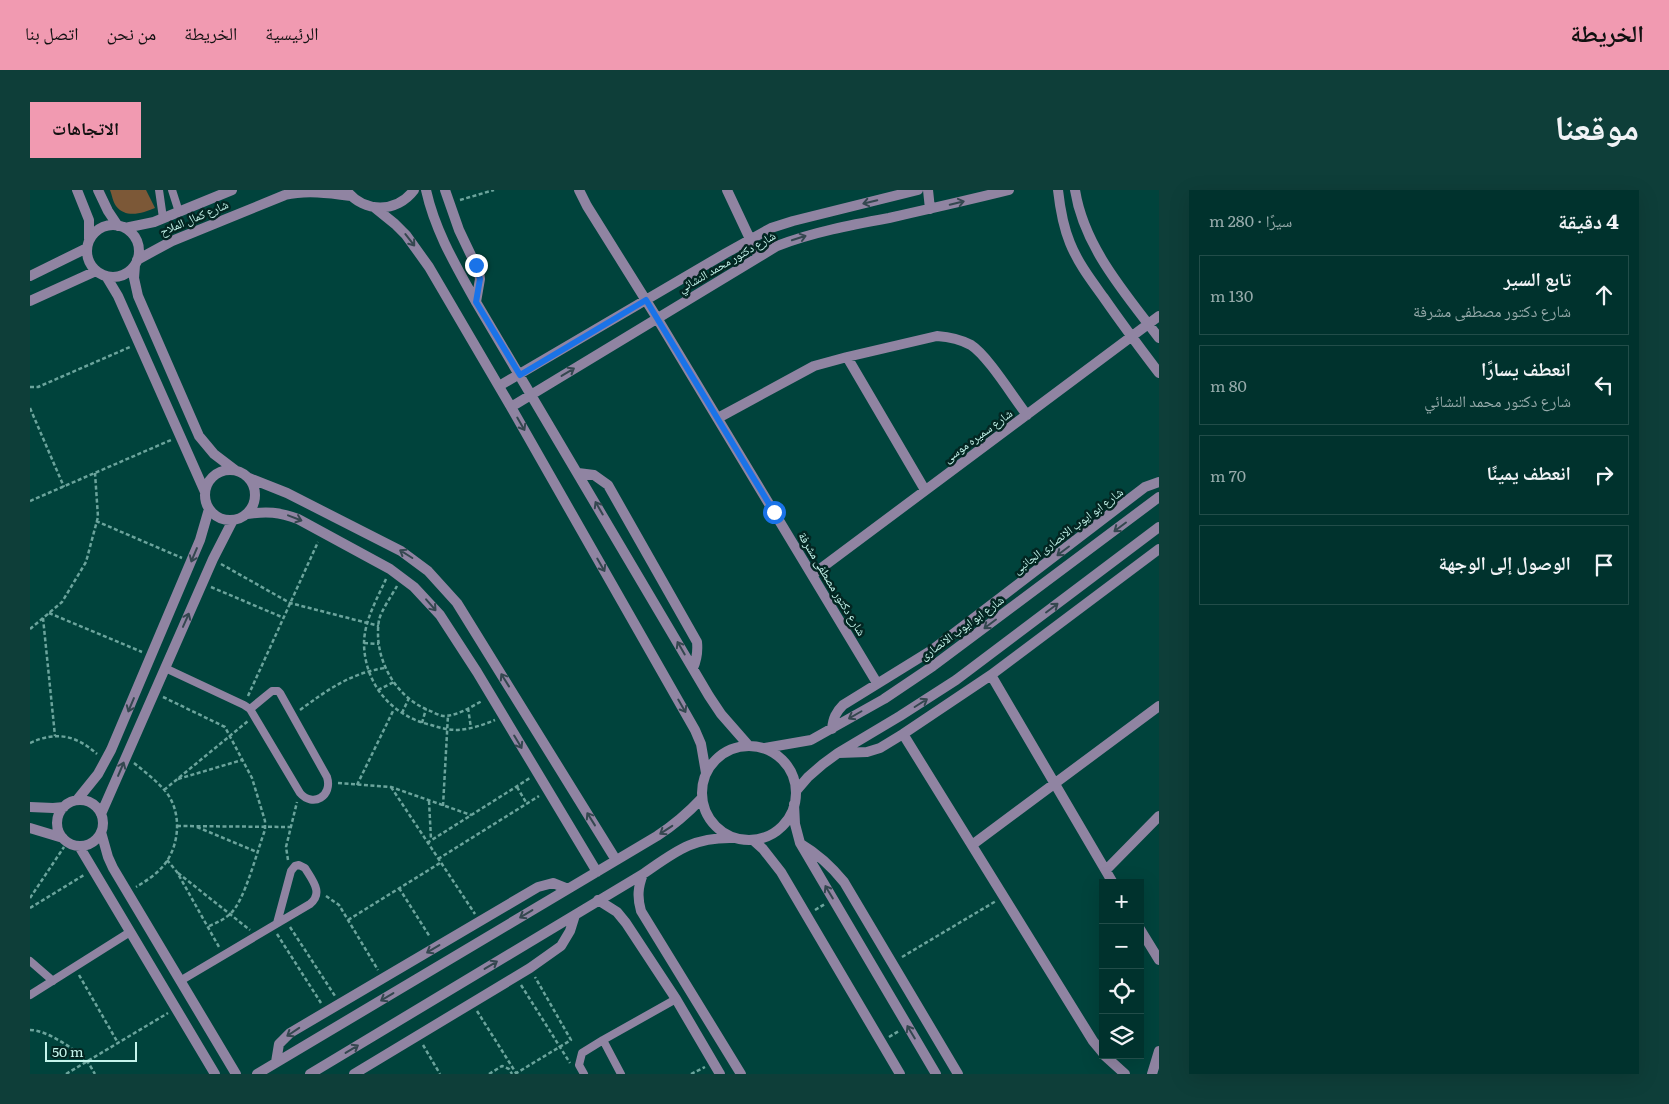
<!DOCTYPE html>
<html lang="ar">
<head>
<meta charset="utf-8">
<style>
	:root { --surface:#00322d; --page:#0e3e39; --text:#f1f3f6; --muted:#95aaaa; --line:#224d49; --accent:#f19ab1 }
	body { margin:0; font-family:Literata,"Noto Naskh Arabic",serif; background:var(--page); color:var(--text); direction:rtl }
	.controls { position:absolute; right:15px; bottom:15px; display:grid; overflow:hidden; border-radius:0px; box-shadow:0 5px 20px #0002 }
	.controls button { width:45px; height:45px; display:grid; place-items:center; padding:0; border:0; border-bottom:1px solid var(--line); background:var(--surface); color:var(--text); font:25px sans-serif }
	.scale { position:absolute; left:15px; bottom:12px; width:92px; box-sizing:border-box; padding-left:5px; border:2px solid #c5f5ec; border-top:0; font-size:14px; line-height:18px; white-space:nowrap; color:#c5f5ec; -webkit-text-stroke:4px #032622; paint-order:stroke }
	.stop { position:absolute; width:15px; height:15px; margin:-11px; border:4px solid #1a73e8; border-radius:50%; background:#fff }
	.stop.end { background:#1a73e8; border-color:#fff; box-shadow:0 1px 5px #0008 }
	.list { margin:0; padding:0; list-style:none }
	h2 { display:flex; justify-content:space-between; align-items:center; height:65px; margin:0; padding:0 20px; font-size:21px }
	h2 small { font-size:16px; font-weight:400; color:var(--muted) }
	.list li { display:grid; grid-template-columns:32px 1fr auto; gap:15px; align-items:center; box-sizing:border-box; height:80px; margin:0 10px 10px; padding:0 10px; border:1px solid var(--line); border-radius:0px }
	.list b { display:block; font-size:19px; white-space:nowrap }
	.list p { margin:0; font-size:16px; white-space:nowrap; color:var(--muted) }
	.list em { font-size:16px; font-style:normal; color:var(--muted) }
	.icon { flex:none; width:28px; height:28px; fill:none; stroke:currentColor; stroke-width:2; stroke-linecap:round; stroke-linejoin:round }
	.map { position:relative; flex:none; width:1129px; height:884px; overflow:hidden; direction:ltr; border-radius:0px }
	header { display:flex; align-items:center; gap:30px; box-sizing:border-box; height:70px; padding:0 25px; background:var(--accent); color:#111 }
	header strong { font-size:24px }
	nav { display:flex; gap:28px; margin-inline-start:auto; font-size:18px }
	.intro { display:flex; align-items:center; justify-content:space-between; box-sizing:border-box; height:120px; padding:0 30px }
	h1 { margin:0; font-size:35px }
	.button { padding:12px 22px; border-radius:0px; background:var(--accent); color:#111; font-size:18px; font-weight:700 }
	main { display:flex; gap:30px; padding:0 30px }
	aside { flex:1; background:var(--surface); border-radius:0px; box-shadow:0 5px 20px #0002 }
	.map>svg:first-child { display:block }
	.green { fill:#7c5837 }
	.lines { fill:none; stroke-linecap:round; stroke-linejoin:round }
	.path { stroke:#6ba49c; stroke-width:2.5; stroke-dasharray:4 2.5; stroke-linecap:butt }
	.service { stroke:#9084a2; stroke-width:8 }
	.minor { stroke:#9084a2; stroke-width:10 }
	.oneway { stroke:#34474f }
	.route { stroke:#1a73e8; stroke-width:6 }
	.labels { text-anchor:middle; stroke-width:5; stroke-linejoin:round; paint-order:stroke }
	.street-label { font-size:12px; fill:#c5f5ec; stroke:#032622 }
</style>
</head>
<body>
<header>
<strong>الخريطة</strong>
<nav><a>الرئيسية</a><a>الخريطة</a><a>من نحن</a><a>اتصل بنا</a></nav>
</header>
<div class="intro"><h1>موقعنا</h1><a class="button">الاتجاهات</a></div>
<main>
<aside>
<h2>4 دقيقة<small>سيرًا · 280 m</small></h2>
<ul class="list">
<li><svg class="icon" aria-label="ahead" viewBox="0 0 24 24"><path d="M12 20V5M6 11l6-6 6 6"/></svg><div><b>تابع السير</b><p>شارع دكتور مصطفى مشرفة</p></div><em>130 m</em></li>
<li><svg class="icon" aria-label="left" viewBox="0 0 24 24"><path d="M17 20v-9H6M10 6l-5 5 5 5"/></svg><div><b>انعطف يسارًا</b><p>شارع دكتور محمد النشائي</p></div><em>80 m</em></li>
<li><svg class="icon" aria-label="right" viewBox="0 0 24 24"><path d="M7 20v-9h11M14 6l5 5-5 5"/></svg><div><b>انعطف يمينًا</b></div><em>70 m</em></li>
<li><svg class="icon" aria-label="arrive" viewBox="0 0 24 24"><path d="M6 21V4h12l-3 4 3 4H6"/></svg><div><b>الوصول إلى الوجهة</b></div></li>
</ul>
</aside>
<div class="map">
<svg width="1129" height="884" viewBox="0 0 1129 884">
	<rect width="100%" height="100%" fill="#00433c"/>
	<path class="green" d="M80,0H116L125,18C113,23 96,29 86,16C83,12 82,5 80,0Z"/>
	<g class="lines">
		<path class="path" d="M430,10L464,0
			M0,197H8L100,157
			M0,218L34,297
			M0,311L141,250
			M66,331L152,368
			M191,374L260,413L349,436
			M356,389C347,409 334,431 334,454C335,495 362,526 401,535C410,538 419,540 428,540C441,539 453,535 465,530
			M367,396C362,405 351,421 349,430C343,467 364,506 398,520C403,522 408,525 413,526C427,526 439,518 452,511
			M181,397L254,428
			M19,423L112,462
			M13,428L25,546
			M0,439L32,412L56,372L68,327L65,283
			M334,453L349,454
			M348,500L364,492
			M218,506L288,352
			M133,507L195,537L222,588L235,631V640C227,661 215,710 201,723C194,730 186,733 177,737
			M438,518L441,538
			M270,520C297,500 321,483 355,478
			M372,523L379,508
			M392,533L396,519
			M0,553C26,541 46,545 67,564
			M104,573C115,582 127,591 136,602C152,622 150,655 134,675C127,684 116,691 106,697
			M148,589L212,570
			M308,593L361,597L441,625
			M327,595L364,519
			M361,597L445,724
			M487,597L497,614
			M134,600L218,531
			M399,611L401,649
			M413,616L418,525
			M147,636L261,637
			M167,637L227,662
			M397,653L500,588
			M408,669L509,606
			M137,670L147,682L189,757
			M258,670L256,657L267,612
			M148,683L220,740
			M369,698L400,747
			M296,706L309,715L348,780
			M0,708L34,657
			M0,718L54,685
			M785,720L795,714
			M318,730L410,673
			M260,737L305,806
			M247,744L291,813
			M872,767L966,711
			M49,785L88,853
			M491,795L540,873
			M447,821L486,883
			M0,840C17,840 44,859 56,870C60,874 62,880 65,884
			M859,847L869,841
			M393,855L410,884
			M36,884L138,823
			M459,884L472,876L479,879L482,884
			M485,884L541,850L505,787
			M661,884L675,877"/>
		<path class="service" d="M129,0L133,28
			M142,0L149,22
			M135,478L214,515L220,519L270,603C283,618 303,606 297,587L250,503L248,501H242L220,519
			M0,771L23,791
			M150,791L280,714C294,703 282,690 275,678L269,675L265,676L261,681L247,733
			M0,805L100,742
			M573,850L646,809
			M554,884L549,875L552,863L573,850L591,884"/>
		<path class="minor" d="M47,0L59,30V49
			M68,0L78,21L88,36
			M396,0C405,41 426,76 446,112L679,506L691,524L719,556
			M415,0L429,40L449,82L450,89L446,112
			M549,0L557,16L627,128L847,493
			M697,0L728,66
			M898,0L900,19
			M1028,0C1030,18 1033,36 1040,53C1048,73 1061,90 1074,108C1092,134 1110,158 1129,183
			M1045,0C1054,57 1095,103 1129,148
			M317,1C334,23 367,23 384,0
			M344,17L365,34L376,45L399,77L481,217L665,540L671,554L676,583
			M57 61a26 26 0 1 1 52 0a26 26 0 1 1-52 0Z
			M95,38L124,32L202,0
			M107,70L142,51L255,5C276,0 299,3 321,6
			M105,75L104,88L108,106L169,246L184,264L205,280
			M0,86L57,58
			M76,86L88,106L175,302
			M0,111L66,81
			M817,167L895,300
			M469,196L696,63L741,38L763,31L888,0
			M481,217L747,56C783,42 821,35 859,28C899,19 939,10 979,0
			M688,228L784,176L817,167L907,146C920,147 930,149 941,155C958,166 983,207 997,225
			M175 305a25 25 0 1 1 50 0a25 25 0 1 1-50 0Z
			M548,283L564,285L578,295L667,452C668,462 667,469 663,478
			M219,288L257,303L371,361L398,381L427,413L586,670
			M217,324C237,321 249,322 268,329L360,379L384,397L410,425L447,482L567,682
			M782,385L1129,126
			M961,485L1083,693
			M802,539C803,528 806,522 813,515L902,460L1115,297L1129,292
			M873,544L1063,851L1073,863
			M672 603a47 47 0 1 1 94 0a47 47 0 1 1-94 0Z
			M735,558L781,550L854,509L903,476L1129,307
			M809,563L837,562L850,558L873,544L961,485L1129,359
			M766,601L778,587L793,574L808,563L870,526L926,490L1129,337
			M47,610L68,584L81,560L170,350L179,319
			M27 633a23 23 0 1 1 46 0a23 23 0 1 1-46 0Z
			M764,614L765,634L770,653L906,884
			M0,617L23,618L34,617
			M71,624L183,369L203,330
			M0,638L33,648
			M71,642L78,667L83,678L206,884
			M723,650L733,659L751,682L870,884
			M771,654C788,664 801,676 814,692L928,884
			M942,655L1129,516
			M49,656L185,884
			M1076,680L1129,626
			M613,684C608,697 607,707 611,721L711,884
			M568,710L587,722L596,733L646,809L690,884
			M1110,739L1129,770
			M1074,865L1095,884
			M246,872L249,854L260,843L508,697L523,693L538,699
			M227,884L627,646C644,635 658,623 672,608
			M280,884L613,684C645,662 662,647 703,648
			M324,884L500,778L531,756L540,741L545,725
			M1122,884L1129,861"/>
	</g>
	<defs><path id="oneway-shaft" d="M-6 0H5M1.5-3L5.5 0L1.5 3" fill="none" stroke-width="1.6" stroke-linecap="round" stroke-linejoin="round" transform="scale(1.25)"/></defs>
	<g class="oneway">
		<use href="#oneway-shaft" transform="translate(840 12) rotate(166)"/>
		<use href="#oneway-shaft" transform="translate(927 13) rotate(-14)"/>
		<use href="#oneway-shaft" transform="translate(769 48) rotate(-18)"/>
		<use href="#oneway-shaft" transform="translate(380 50) rotate(52)"/>
		<use href="#oneway-shaft" transform="translate(538 182) rotate(-31)"/>
		<use href="#oneway-shaft" transform="translate(491 234) rotate(60)"/>
		<use href="#oneway-shaft" transform="translate(569 318) rotate(-120)"/>
		<use href="#oneway-shaft" transform="translate(265 328) rotate(21)"/>
		<use href="#oneway-shaft" transform="translate(1090 337) rotate(143)"/>
		<use href="#oneway-shaft" transform="translate(1033 361) rotate(143)"/>
		<use href="#oneway-shaft" transform="translate(376 364) rotate(-148)"/>
		<use href="#oneway-shaft" transform="translate(164 365) rotate(113)"/>
		<use href="#oneway-shaft" transform="translate(571 375) rotate(60)"/>
		<use href="#oneway-shaft" transform="translate(401 415) rotate(49)"/>
		<use href="#oneway-shaft" transform="translate(1022 418) rotate(-37)"/>
		<use href="#oneway-shaft" transform="translate(156 430) rotate(-66)"/>
		<use href="#oneway-shaft" transform="translate(960 434) rotate(143)"/>
		<use href="#oneway-shaft" transform="translate(651 458) rotate(-120)"/>
		<use href="#oneway-shaft" transform="translate(475 490) rotate(-122)"/>
		<use href="#oneway-shaft" transform="translate(891 513) rotate(-32)"/>
		<use href="#oneway-shaft" transform="translate(101 515) rotate(113)"/>
		<use href="#oneway-shaft" transform="translate(652 516) rotate(60)"/>
		<use href="#oneway-shaft" transform="translate(825 525) rotate(150)"/>
		<use href="#oneway-shaft" transform="translate(488 552) rotate(59)"/>
		<use href="#oneway-shaft" transform="translate(91 579) rotate(-67)"/>
		<use href="#oneway-shaft" transform="translate(561 629) rotate(-122)"/>
		<use href="#oneway-shaft" transform="translate(636 640) rotate(147)"/>
		<use href="#oneway-shaft" transform="translate(799 702) rotate(-121)"/>
		<use href="#oneway-shaft" transform="translate(496 724) rotate(149)"/>
		<use href="#oneway-shaft" transform="translate(403 759) rotate(149)"/>
		<use href="#oneway-shaft" transform="translate(461 775) rotate(-31)"/>
		<use href="#oneway-shaft" transform="translate(357 807) rotate(149)"/>
		<use href="#oneway-shaft" transform="translate(263 842) rotate(146)"/>
		<use href="#oneway-shaft" transform="translate(881 842) rotate(-121)"/>
		<use href="#oneway-shaft" transform="translate(322 859) rotate(-31)"/>
	</g>
	<g class="lines">
		<path class="route" d="M446,75L450,89L446,112L490,185L616,110L744,322"/>
	</g>
	<g class="labels">
		<g class="street-label">
			<text transform="translate(164 28) rotate(-23)" y="4">شارع كمال الملاح</text>
			<text transform="translate(697 72) rotate(-30)" y="4">شارع دكتور محمد النشائي</text>
			<text transform="translate(948 246) rotate(-36)" y="4">شارع سميره موسى</text>
			<text transform="translate(1038 341) rotate(-37)" y="4">شارع ابو ايوب الانصارى الجانبى</text>
			<text transform="translate(802 394) rotate(59)" y="4">شارع دكتور مصطفى مشرفة</text>
			<text transform="translate(932 438) rotate(-36)" y="4">شارع ابو ايوب الانصارى</text>
		</g>
	</g>
</svg>
<div class="controls">
<button>+</button>
<button>−</button>
<button><svg class="icon" aria-label="locate" viewBox="0 0 24 24"><circle cx="12" cy="12" r="6"/><path d="M12 2v4M12 18v4M2 12h4M18 12h4"/></svg></button>
<button><svg class="icon" aria-label="layers" viewBox="0 0 24 24"><path d="M12 4l9 5-9 5-9-5zM3 14l9 5 9-5"/></svg></button>
</div>
<div class="scale">50 m</div>
<div class="stop" style="left:744px;top:322px"></div>
<div class="stop end" style="left:446px;top:75px"></div>
</div>
</main>
</body>
</html>
